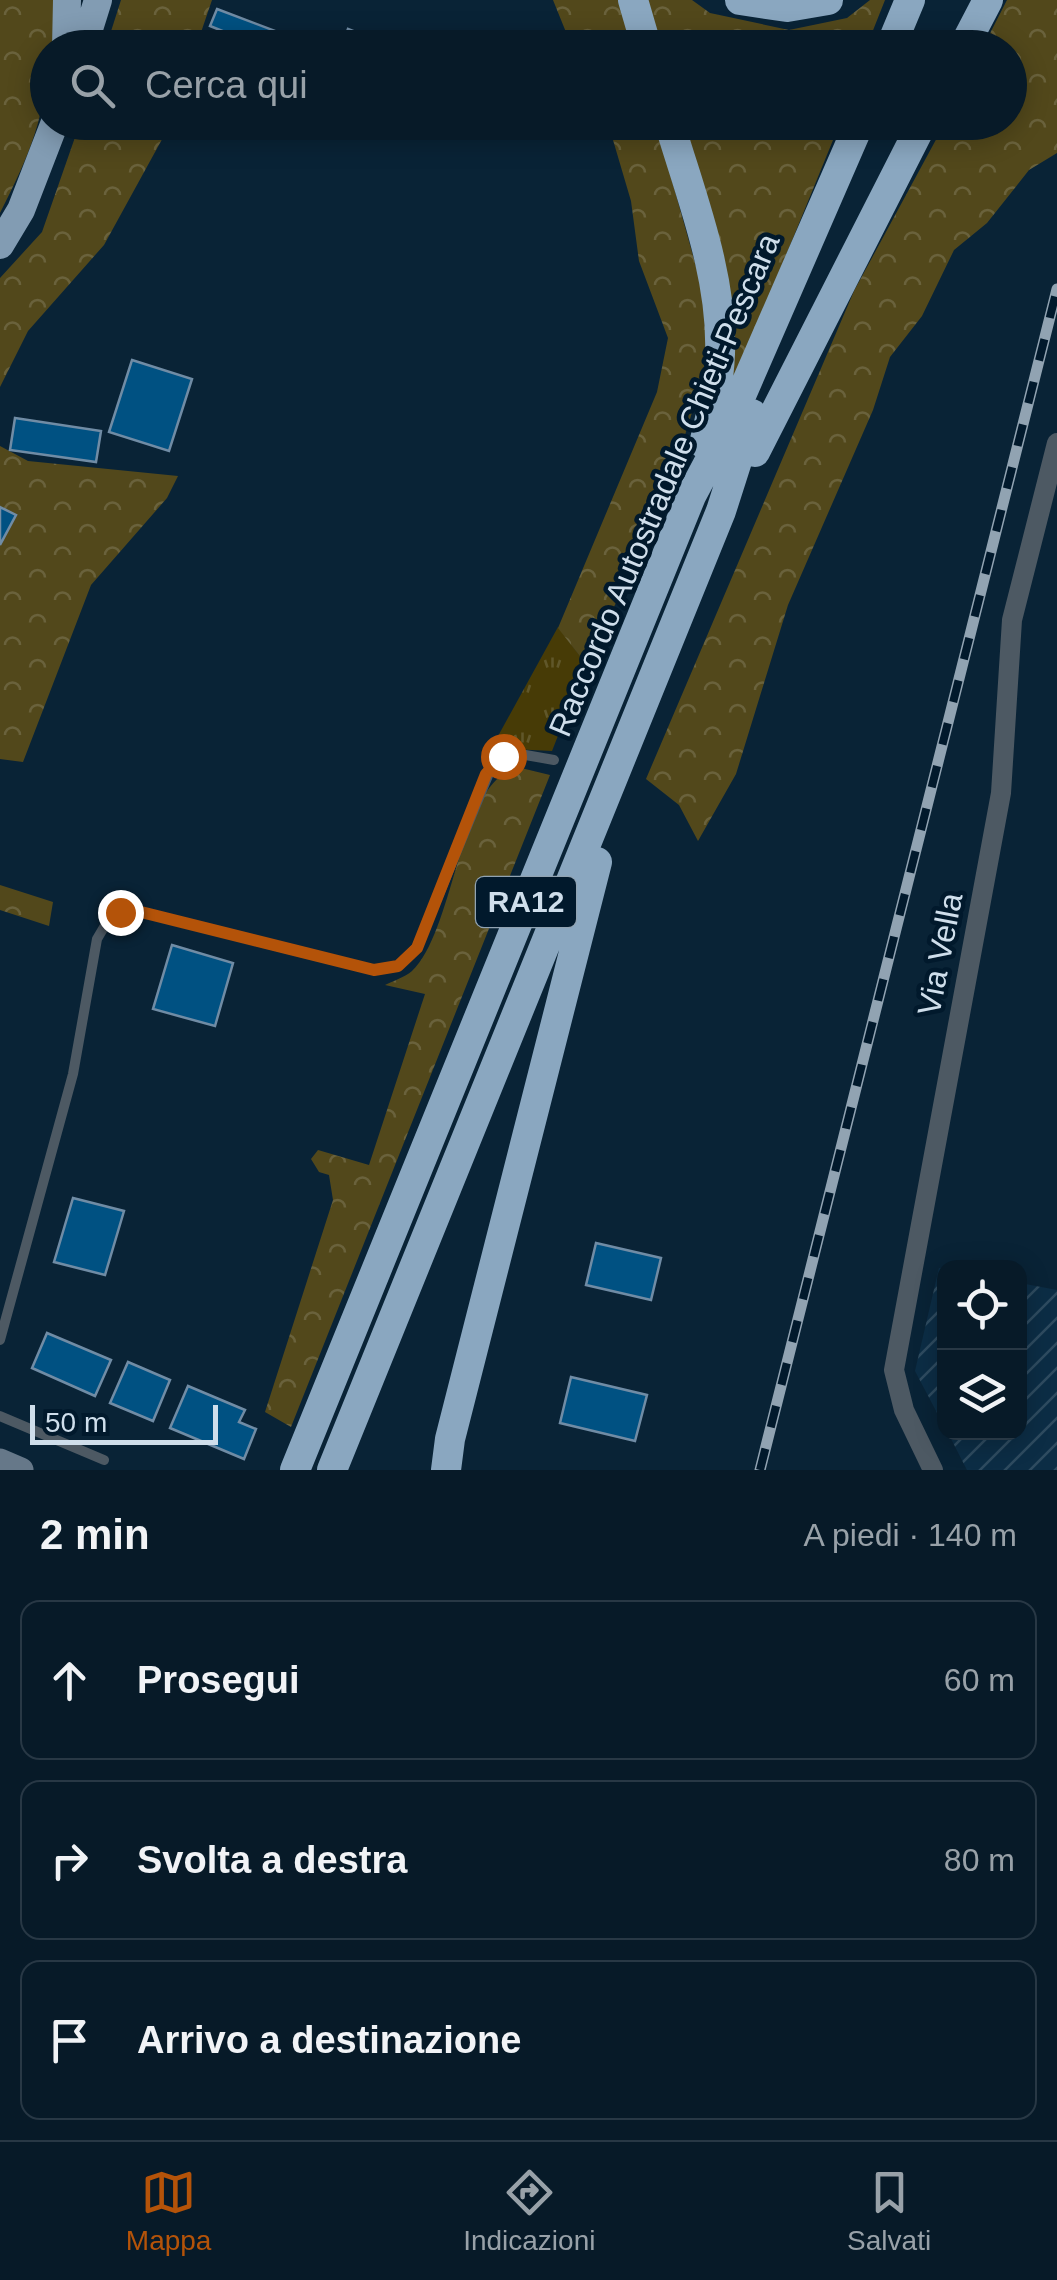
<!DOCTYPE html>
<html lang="it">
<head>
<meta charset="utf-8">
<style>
	:root { --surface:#071a28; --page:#152734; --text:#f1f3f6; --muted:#98a1a8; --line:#283845; --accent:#b45309 }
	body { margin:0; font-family:Helvetica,sans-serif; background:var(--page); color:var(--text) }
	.controls { position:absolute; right:30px; bottom:30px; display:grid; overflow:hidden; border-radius:20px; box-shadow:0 5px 25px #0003 }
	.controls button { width:90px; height:90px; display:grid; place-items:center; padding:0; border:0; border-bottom:2px solid var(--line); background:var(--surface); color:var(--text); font:50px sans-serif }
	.scale { position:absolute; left:30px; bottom:25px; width:188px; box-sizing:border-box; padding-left:10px; border:5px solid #cfdeeb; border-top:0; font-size:28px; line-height:35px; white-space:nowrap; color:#cfdeeb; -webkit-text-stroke:8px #01192c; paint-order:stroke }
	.stop { position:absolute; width:30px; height:30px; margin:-22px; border:8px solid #b45309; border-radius:50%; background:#fff }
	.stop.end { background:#b45309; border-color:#fff; box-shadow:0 2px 10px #0008 }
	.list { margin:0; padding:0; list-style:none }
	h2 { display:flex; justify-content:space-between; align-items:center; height:130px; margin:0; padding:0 40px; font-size:42px }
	h2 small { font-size:32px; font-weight:400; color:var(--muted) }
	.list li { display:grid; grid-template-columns:65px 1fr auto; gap:30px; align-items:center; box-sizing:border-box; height:160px; margin:0 20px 20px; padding:0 20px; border:2px solid var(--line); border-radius:20px }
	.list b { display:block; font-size:38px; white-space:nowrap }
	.list em { font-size:32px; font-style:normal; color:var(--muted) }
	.icon { flex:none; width:55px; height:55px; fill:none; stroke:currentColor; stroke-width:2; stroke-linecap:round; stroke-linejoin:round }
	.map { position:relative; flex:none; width:1057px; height:1470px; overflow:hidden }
	.search { position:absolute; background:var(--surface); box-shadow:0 5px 25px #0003; left:30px; right:30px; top:30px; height:110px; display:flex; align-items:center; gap:25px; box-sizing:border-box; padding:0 35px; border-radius:55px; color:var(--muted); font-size:38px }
	.sheet { height:670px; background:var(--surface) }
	nav { display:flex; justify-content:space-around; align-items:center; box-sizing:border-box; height:140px; border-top:2px solid var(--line); background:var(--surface); font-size:28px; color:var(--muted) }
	nav a { display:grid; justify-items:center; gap:5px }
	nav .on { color:var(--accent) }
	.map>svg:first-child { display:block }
	.industrial { fill:url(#industrial-furrows) }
	.grass { fill:url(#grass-tufts) }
	.forest { fill:url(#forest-crowns) }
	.building { fill:#005182; stroke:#708ca5; stroke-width:2.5 }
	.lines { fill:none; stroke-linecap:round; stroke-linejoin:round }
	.service { stroke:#4d5963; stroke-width:10 }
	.minor { stroke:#4d5963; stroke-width:20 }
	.secondary { stroke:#667889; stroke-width:25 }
	.trunk { stroke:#829cb3; stroke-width:28 }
	.motorway { stroke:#8aa7c0; stroke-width:30 }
	.rail-casing { stroke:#91a3b2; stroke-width:11 }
	.rail { stroke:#01192c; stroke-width:8; stroke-dasharray:22; stroke-linecap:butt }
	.route { stroke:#b45309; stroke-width:12 }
	.labels { text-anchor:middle; stroke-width:9; stroke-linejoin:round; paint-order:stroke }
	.shield { fill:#01192c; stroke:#91a3b2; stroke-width:2.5 }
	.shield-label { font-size:30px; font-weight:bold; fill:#cfdeeb }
	.street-label { font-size:32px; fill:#cfdeeb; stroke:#01192c }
</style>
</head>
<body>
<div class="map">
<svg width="1057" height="1470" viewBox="0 0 1057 1470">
	<defs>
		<pattern id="industrial-furrows" width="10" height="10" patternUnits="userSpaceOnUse" patternTransform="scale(2.5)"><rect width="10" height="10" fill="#0c2d45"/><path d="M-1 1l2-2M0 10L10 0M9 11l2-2" fill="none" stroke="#2e4b60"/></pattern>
		<pattern id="grass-tufts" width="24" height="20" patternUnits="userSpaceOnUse" patternTransform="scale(2.5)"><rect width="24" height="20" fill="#473b06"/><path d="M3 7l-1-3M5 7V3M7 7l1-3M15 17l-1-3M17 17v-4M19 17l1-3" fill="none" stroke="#60572a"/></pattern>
		<pattern id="forest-crowns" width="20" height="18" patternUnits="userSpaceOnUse" patternTransform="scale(2.5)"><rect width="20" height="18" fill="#52481b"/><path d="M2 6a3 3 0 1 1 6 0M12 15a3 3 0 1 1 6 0" fill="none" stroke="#6a623c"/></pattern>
	</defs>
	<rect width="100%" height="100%" fill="#092336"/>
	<path class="industrial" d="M939,1268L944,1269V1426L915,1371Z
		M1020,1283L1057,1290V1470H967L948,1433L1020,1432Z"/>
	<path class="grass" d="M558,627L586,664L552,751L512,749L486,758Z"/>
	<path class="forest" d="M0,0H57V47L48,48C47,115 30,154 0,213Z
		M121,0H212L196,47H106Z
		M553,0H622L635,47H572Z
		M647,0H692L710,13L789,30L847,18L870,0H885L866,48L661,47Z
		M1007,0H1057V153L1029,170L987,223L954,250L922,316L890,357L873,410L788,605L736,774L698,841L679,805L646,779L854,291L945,123L1010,122V48L983,47Z
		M80,123H171L104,245L28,331L0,387V278L42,232Z
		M608,123H656L704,295L708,361L662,509L586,664L558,628L657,392L668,338L639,261L631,201Z
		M683,123H840L733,385Z
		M0,446L28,461L178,476L167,498L91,585L23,762L0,759Z
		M521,768L550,775L291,1427L265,1412L333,1200L329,1175L319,1172L311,1159L318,1150L369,1165L425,994L385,985C393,981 405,977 412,971C456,930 460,771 521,768Z
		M0,885L53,902L49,926L0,910Z"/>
	<path class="building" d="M217,9L320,48H265L210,26Z
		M348,29L371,38L368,48H341Z
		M132,360L192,379L169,451L109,432Z
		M15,418L101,431L96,462L10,450Z
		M0,507L16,515L0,545Z
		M172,945L233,963L215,1026L153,1009Z
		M73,1198L124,1211L105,1275L54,1262Z
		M596,1243L661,1258L651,1300L586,1285Z
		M47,1333L111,1360L95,1396L32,1368Z
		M128,1362L170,1380L153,1421L110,1403Z
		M571,1377L647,1395L635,1441L560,1423Z
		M188,1386L245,1410L239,1422L256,1429L244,1459L170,1428Z"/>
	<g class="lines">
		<path class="service" d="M0,1340L73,1074L97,939L110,917L133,910L373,970L398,966L417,947L492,766L514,753L554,760
			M0,1416L104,1460"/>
		<path class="minor" d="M933,1470L904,1410L894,1370L1001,793L1012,620L1057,443"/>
		<path class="secondary" d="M0,1461L21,1470"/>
		<path class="trunk" d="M66,48L67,0
			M83,48L98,0
			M0,245L21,210L55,122"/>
		<path class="motorway" d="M633,0L647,48
			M740,0L787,7L828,0
			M890,48L910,0
			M963,48L988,0
			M669,122C691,196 723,276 720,354C719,384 711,415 704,444
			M755,452L923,122
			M295,1470L691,496L726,430L860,122
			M332,1470L721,511L752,414
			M446,1470L450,1439L597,862"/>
		<defs>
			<path id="rail" d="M760,1470L1057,289"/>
		</defs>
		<use href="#rail" class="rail-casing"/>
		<use href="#rail" class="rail"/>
	</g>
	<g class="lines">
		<path class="route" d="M120,912L133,910L374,970L398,966L417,948L486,774L503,756"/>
	</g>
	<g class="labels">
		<rect class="shield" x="476" y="877" width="100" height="50" rx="8"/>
		<g class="shield-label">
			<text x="526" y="912">RA12</text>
		</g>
		<g class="street-label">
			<text transform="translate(664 485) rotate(-67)" y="11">Raccordo Autostradale Chieti-Pescara</text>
			<text transform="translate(940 954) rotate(-79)" y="11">Via Vella</text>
		</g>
	</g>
</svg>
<div class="controls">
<button><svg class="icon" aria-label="locate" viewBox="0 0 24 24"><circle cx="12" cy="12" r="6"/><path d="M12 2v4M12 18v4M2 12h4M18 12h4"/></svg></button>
<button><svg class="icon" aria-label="layers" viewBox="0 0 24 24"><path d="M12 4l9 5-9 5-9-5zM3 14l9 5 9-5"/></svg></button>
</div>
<div class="scale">50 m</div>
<div class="stop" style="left:503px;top:756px"></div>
<div class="stop end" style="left:120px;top:912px"></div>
<div class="search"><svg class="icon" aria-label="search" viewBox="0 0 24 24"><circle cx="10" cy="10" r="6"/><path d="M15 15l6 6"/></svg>Cerca qui</div>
</div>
<section class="sheet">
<h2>2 min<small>A piedi · 140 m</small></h2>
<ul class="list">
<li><svg class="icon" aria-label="ahead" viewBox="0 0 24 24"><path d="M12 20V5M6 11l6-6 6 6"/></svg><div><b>Prosegui</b></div><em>60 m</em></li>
<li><svg class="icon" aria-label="right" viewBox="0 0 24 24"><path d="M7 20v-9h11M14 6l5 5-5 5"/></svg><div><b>Svolta a destra</b></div><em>80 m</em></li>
<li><svg class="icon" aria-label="arrive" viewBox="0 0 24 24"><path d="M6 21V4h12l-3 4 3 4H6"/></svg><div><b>Arrivo a destinazione</b></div></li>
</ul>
</section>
<nav>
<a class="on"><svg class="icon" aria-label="map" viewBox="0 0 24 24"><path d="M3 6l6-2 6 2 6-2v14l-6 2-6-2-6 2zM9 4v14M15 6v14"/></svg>Mappa</a>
<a><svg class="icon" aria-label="directions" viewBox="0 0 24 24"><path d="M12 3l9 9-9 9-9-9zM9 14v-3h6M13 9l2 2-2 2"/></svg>Indicazioni</a>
<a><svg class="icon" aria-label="saved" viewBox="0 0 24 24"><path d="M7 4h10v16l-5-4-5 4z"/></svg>Salvati</a>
</nav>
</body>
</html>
